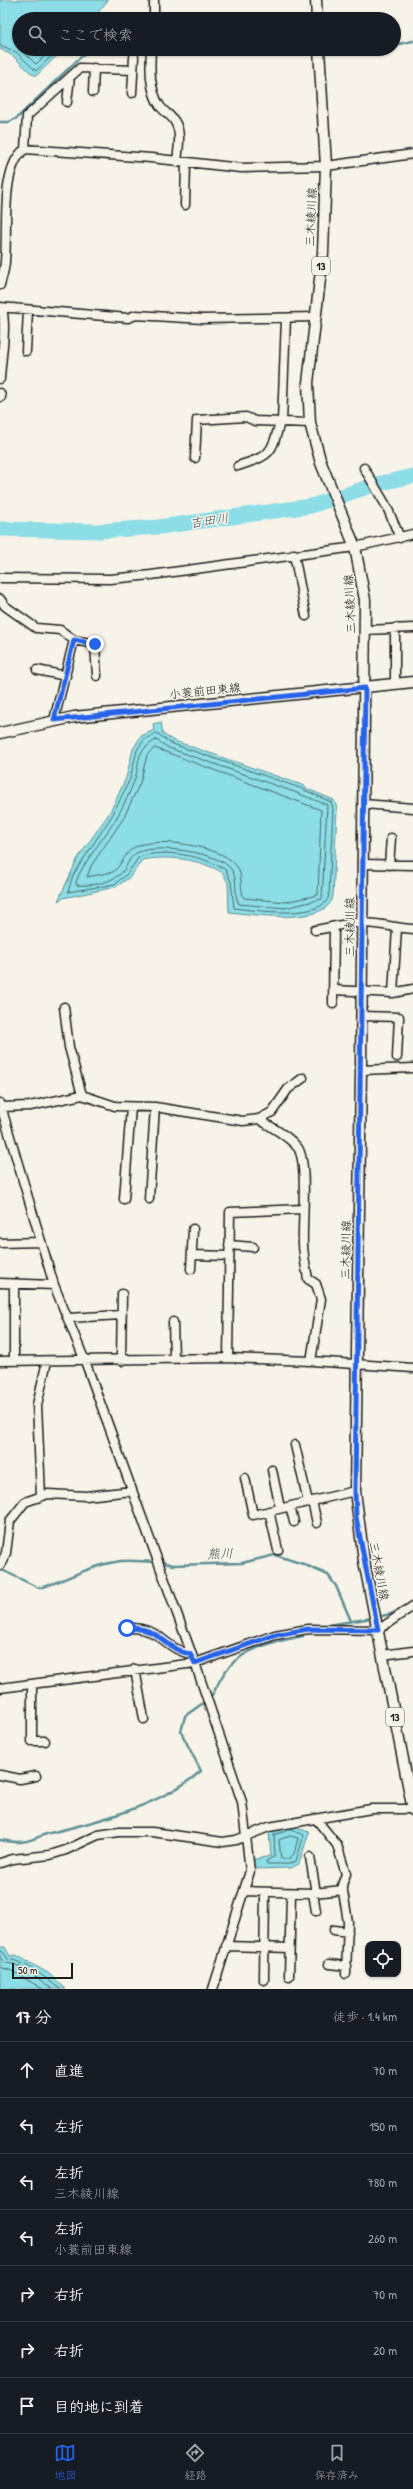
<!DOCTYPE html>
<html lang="ja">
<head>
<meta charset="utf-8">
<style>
	:root { --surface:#171b24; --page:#20242c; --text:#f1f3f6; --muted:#9ea1a6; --line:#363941; --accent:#2563eb }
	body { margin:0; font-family:"Patrick Hand","Klee One",sans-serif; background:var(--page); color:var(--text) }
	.controls { position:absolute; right:12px; bottom:12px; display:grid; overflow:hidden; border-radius:8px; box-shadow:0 1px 3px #0004 }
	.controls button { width:36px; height:36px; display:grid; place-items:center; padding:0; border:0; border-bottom:1px solid var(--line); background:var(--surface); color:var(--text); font:20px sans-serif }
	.scale { position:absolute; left:12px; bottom:10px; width:61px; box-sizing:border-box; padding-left:4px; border:2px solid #1c1c1c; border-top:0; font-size:11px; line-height:14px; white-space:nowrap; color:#1c1c1c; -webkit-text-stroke:3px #f7f3e8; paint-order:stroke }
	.stop { position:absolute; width:12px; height:12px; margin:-9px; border:3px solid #2563eb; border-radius:50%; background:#fff }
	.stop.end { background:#2563eb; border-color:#fff; box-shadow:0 1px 4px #0008 }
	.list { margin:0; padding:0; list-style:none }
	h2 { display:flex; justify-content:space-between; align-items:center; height:52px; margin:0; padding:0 16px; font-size:17px }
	h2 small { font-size:13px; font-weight:400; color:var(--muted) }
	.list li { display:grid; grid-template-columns:26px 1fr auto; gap:12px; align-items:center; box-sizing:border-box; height:56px; padding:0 16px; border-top:1px solid var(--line) }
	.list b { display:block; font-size:15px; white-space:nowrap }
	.list p { margin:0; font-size:13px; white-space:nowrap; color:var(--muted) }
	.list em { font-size:13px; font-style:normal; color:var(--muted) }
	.icon { flex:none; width:22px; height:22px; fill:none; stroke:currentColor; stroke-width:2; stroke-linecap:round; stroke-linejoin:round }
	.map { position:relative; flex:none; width:413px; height:1989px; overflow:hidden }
	.search { position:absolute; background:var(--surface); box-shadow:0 1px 3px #0004; left:12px; right:12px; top:12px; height:44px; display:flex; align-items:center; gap:10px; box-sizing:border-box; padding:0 14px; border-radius:22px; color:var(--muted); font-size:15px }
	.sheet { height:444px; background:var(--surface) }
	nav { display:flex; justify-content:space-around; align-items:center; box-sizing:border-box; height:56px; border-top:1px solid var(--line); background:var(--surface); font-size:11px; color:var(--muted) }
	nav a { display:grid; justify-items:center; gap:2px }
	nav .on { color:var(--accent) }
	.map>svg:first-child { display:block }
	.water { fill:#8cdde5; stroke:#5f9095 }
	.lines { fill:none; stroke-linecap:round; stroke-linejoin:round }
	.shore { stroke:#49696c; stroke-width:1 }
	.stream { stroke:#5f9095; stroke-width:2.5 }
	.river { stroke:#8cdde5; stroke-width:15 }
	.minor-casing { stroke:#1c1c1c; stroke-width:11 }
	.major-casing { stroke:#1c1c1c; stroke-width:13 }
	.minor { stroke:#f7f3e8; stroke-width:8 }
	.major { stroke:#f7f3e8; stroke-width:10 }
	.route { stroke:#2563eb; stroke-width:5 }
	.labels { text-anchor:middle; stroke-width:3; stroke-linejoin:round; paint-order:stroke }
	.shield { fill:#f7f3e8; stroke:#5e5c59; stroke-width:1 }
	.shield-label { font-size:11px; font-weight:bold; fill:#1c1c1c }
	.street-label { font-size:12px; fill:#1c1c1c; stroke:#f7f3e8 }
	.water-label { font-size:13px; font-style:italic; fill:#3e5658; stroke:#f7f3e8 }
</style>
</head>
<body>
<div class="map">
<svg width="413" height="1989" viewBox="0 0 413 1989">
	<rect width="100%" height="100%" fill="#f7f3e8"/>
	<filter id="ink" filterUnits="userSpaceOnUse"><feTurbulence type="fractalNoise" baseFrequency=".025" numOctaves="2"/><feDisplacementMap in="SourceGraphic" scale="8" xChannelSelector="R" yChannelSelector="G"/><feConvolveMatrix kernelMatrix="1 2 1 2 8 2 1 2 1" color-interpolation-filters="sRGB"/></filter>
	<g filter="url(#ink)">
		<path class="water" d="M0,0H108L93,19H19V49H64L37,75H33L13,56L0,49Z
			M161,722L163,734L172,740L305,786V788L334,800L337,808L333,896C328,927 251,914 229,912L228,883L223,873C200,859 169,855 142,860L131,876L116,887L63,898L58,901L78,858L110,812L126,778L133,749L141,736L154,730L153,724Z
			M291,1826L309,1832L299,1864L291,1868L252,1869L251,1860L271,1856L269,1832Z
			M0,1947H5L10,1956L16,1955L48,1973L66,1989H0Z"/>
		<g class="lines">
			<path class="shore" d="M0,45L16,52L36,71L59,49
				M19,49L36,64L52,49
				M157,733L170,743L300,788L331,802L333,808L329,895C325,921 252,910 234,908L231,882L226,870C203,856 166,848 139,857L127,874L115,884L68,892L73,875L113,814L130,779L137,750L144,740Z
				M156,740L169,748L297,793L327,805L322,899L285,908L239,904C233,893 239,880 231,869C219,852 157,844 139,852C130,855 128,864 124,870C116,882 89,887 76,885C75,872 109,832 117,817C123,806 130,793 134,781C142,760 133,753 156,740Z
				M155,748L321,810L318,895L285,902L244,898C239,887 244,874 235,864C220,846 155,836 135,847C124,853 122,865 113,872L87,877L91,866L123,819L140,783L147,755Z
				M291,1830L304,1835L296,1861L289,1864H267L266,1861L275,1856L274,1835Z
				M291,1836L298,1838L294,1854L289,1859H281L279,1840Z
				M0,1951L3,1952L8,1959C27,1962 44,1977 60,1989
				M0,1957C5,1964 7,1963 13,1964C23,1967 44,1982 52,1989
				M0,1967L12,1971L43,1989"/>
			<path class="stream" d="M394,45L413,41
				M130,49L148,50
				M158,51L211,52L232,49
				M0,122H9L17,118L89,49
				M161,1562L173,1565L242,1563L275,1555L303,1564L328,1575L336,1586L351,1621
				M0,1569L39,1588C65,1581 88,1566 115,1562C128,1559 143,1562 156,1562
				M377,1617L391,1614L413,1602
				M328,1625L372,1618
				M212,1695C217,1687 221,1676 228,1668C247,1646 276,1642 303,1636
				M0,1840C6,1841 12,1842 18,1842C29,1843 40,1835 50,1833C100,1821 162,1805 201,1771L181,1732L185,1716L203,1703"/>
			<path class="river" d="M0,529L98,531L159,527L311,506L377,484L413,476"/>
			<defs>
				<path id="minor" d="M154,0V19
					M151,49C150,68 149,90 160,106C164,112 172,116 175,122C182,133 178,150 177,162
					M93,92L94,68
					M132,93L134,57
					M67,102L70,77
					M25,149L27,116L80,68L133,70
					M185,205L186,163
					M0,285C2,277 5,269 5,261C8,226 0,168 25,149L151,158L241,168L326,166L413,154
					M0,307L128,318L136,315L203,319L315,317
					M26,351L28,310
					M0,379C1,358 7,328 2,308
					M0,393L1,397
					M282,422L286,318
					M195,458L197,420L246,417L255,421L310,423
					M238,466C271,455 271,455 280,422
					M364,468L387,507L400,538
					M294,554L306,616
					M0,578L110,579L151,575L355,547L413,534
					M0,599L5,606L36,628L60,630L74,640L95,644L97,676
					M395,628V684
					M365,630L413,628
					M37,670L66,676
					M54,720L74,640
					M364,804L413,808
					M363,864L413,865
					M389,865L391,838
					M315,930C331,928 346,922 362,923C379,923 396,928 413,929
					M334,990L393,993L413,989
					M393,993L397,928
					M333,1003L334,927
					M64,1007L69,1047L82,1095
					M362,1016L399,1017L397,1057
					M361,1070L413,1068
					M0,1103L54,1285L85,1361L195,1663L242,1802L250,1871L213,1989
					M1,1107L30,1106L82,1095L115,1106L155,1107L243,1121L259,1119L272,1112L288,1089L303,1078
					M259,1119C272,1128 288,1135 298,1148C308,1163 302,1223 303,1243C303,1255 306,1267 308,1279L316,1284L321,1299L311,1361
					M124,1199L131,1107
					M149,1199L155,1107
					M0,1243L41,1242
					M229,1245L253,1247
					M192,1255L229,1256
					M191,1269L193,1229
					M0,1283L54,1285
					M14,1284V1360
					M68,1318L121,1315
					M173,1322L174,1358
					M228,1358L230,1212L303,1209
					M0,1361L228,1358L311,1361L413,1368
					M121,1361L122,1294
					M295,1445L308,1502
					M272,1470L280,1508
					M245,1478L253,1515L355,1491
					M41,1496L37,1405L47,1361
					M312,1501L317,1523
					M290,1506L294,1522
					M269,1511L278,1550
					M0,1566L6,1553L10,1521L25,1502L48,1494L86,1496L132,1491
					M127,1628C163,1627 163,1649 191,1654
					M382,1655L413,1651
					M135,1669L144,1719
					M32,1684V1741H45
					M0,1688L195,1663L275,1635L308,1629L378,1630L413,1606
					M0,1775L20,1779L36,1776
					M316,1819L337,1845L346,1874L342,1885L348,1922L346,1974
					M310,1857L316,1893
					M0,1863L13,1859L50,1855L66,1850L98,1835L119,1832H152L223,1842L236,1840L269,1827L371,1809H413
					M244,1891L313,1893L343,1890
					M313,1893L316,1911
					M334,1930L348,1932
					M226,1946L289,1948
					M329,1964L347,1966
					M289,1976L291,1893
					M264,1980L265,1893"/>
				<path id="major" d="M316,0L317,19
					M319,49L326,166L323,253L308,383L310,423L321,463L355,547L365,600L361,1070L355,1491L364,1561L413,1810
					M0,733L74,717L413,682"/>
			</defs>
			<use href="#minor" class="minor-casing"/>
			<use href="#major" class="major-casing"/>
			<use href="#minor" class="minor"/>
			<use href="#major" class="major"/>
		</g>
	</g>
	<g class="lines" filter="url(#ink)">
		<path class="route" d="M95,644L74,640L54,720L365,688L355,1491L356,1517L378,1630L308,1629L275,1635L195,1663L190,1654C163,1649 162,1627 127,1628"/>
	</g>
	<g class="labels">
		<g class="shield">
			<rect x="312" y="257" width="18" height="18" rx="3"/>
			<rect x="386" y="1708" width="18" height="18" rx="3"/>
		</g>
		<g class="shield-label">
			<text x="321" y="270">13</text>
			<text x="395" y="1721">13</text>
		</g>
		<g class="street-label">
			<text transform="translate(311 217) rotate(-88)" y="4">三木綾川線</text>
			<text transform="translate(350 604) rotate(-93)" y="4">三木綾川線</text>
			<text transform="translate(205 691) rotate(-6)" y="4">小蓑前田東線</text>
			<text transform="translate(350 927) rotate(-90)" y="4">三木綾川線</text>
			<text transform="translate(346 1250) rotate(-89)" y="4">三木綾川線</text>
			<text transform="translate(379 1571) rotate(79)" y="4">三木綾川線</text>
		</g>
		<g class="water-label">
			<text transform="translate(209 520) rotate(-8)" y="5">吉田川</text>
			<text transform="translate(220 1553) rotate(-2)" y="5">熊川</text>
		</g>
	</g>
</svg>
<div class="controls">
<button><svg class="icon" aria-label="locate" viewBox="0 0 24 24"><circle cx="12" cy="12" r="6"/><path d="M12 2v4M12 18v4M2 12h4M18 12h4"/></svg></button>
</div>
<div class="scale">50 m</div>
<div class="stop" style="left:127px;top:1628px"></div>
<div class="stop end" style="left:95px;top:644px"></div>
<div class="search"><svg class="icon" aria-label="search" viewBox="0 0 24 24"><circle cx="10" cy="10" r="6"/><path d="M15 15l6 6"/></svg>ここで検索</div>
</div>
<section class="sheet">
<h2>17 分<small>徒歩 · 1.4 km</small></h2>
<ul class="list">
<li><svg class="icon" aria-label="ahead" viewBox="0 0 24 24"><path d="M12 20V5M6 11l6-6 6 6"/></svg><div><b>直進</b></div><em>70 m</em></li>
<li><svg class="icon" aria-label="left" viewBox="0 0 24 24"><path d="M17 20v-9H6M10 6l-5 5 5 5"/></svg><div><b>左折</b></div><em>150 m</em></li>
<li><svg class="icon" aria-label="left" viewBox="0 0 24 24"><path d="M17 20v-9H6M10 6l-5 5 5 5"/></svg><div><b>左折</b><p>三木綾川線</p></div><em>780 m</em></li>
<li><svg class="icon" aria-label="left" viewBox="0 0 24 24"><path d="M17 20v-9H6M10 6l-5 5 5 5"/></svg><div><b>左折</b><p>小蓑前田東線</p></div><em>260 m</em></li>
<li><svg class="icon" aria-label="right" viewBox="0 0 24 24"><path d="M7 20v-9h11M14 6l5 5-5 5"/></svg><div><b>右折</b></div><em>70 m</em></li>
<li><svg class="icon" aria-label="right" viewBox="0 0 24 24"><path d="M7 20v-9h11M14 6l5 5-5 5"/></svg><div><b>右折</b></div><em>20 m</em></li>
<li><svg class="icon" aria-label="arrive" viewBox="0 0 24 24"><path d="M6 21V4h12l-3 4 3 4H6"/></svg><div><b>目的地に到着</b></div></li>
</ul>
</section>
<nav>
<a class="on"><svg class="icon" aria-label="map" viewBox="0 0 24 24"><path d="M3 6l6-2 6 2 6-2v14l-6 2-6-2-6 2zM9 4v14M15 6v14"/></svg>地図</a>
<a><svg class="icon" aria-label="directions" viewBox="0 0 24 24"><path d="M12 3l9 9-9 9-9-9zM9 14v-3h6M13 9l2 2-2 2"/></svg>経路</a>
<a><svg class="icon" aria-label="saved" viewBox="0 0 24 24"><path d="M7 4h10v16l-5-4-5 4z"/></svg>保存済み</a>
</nav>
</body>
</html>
